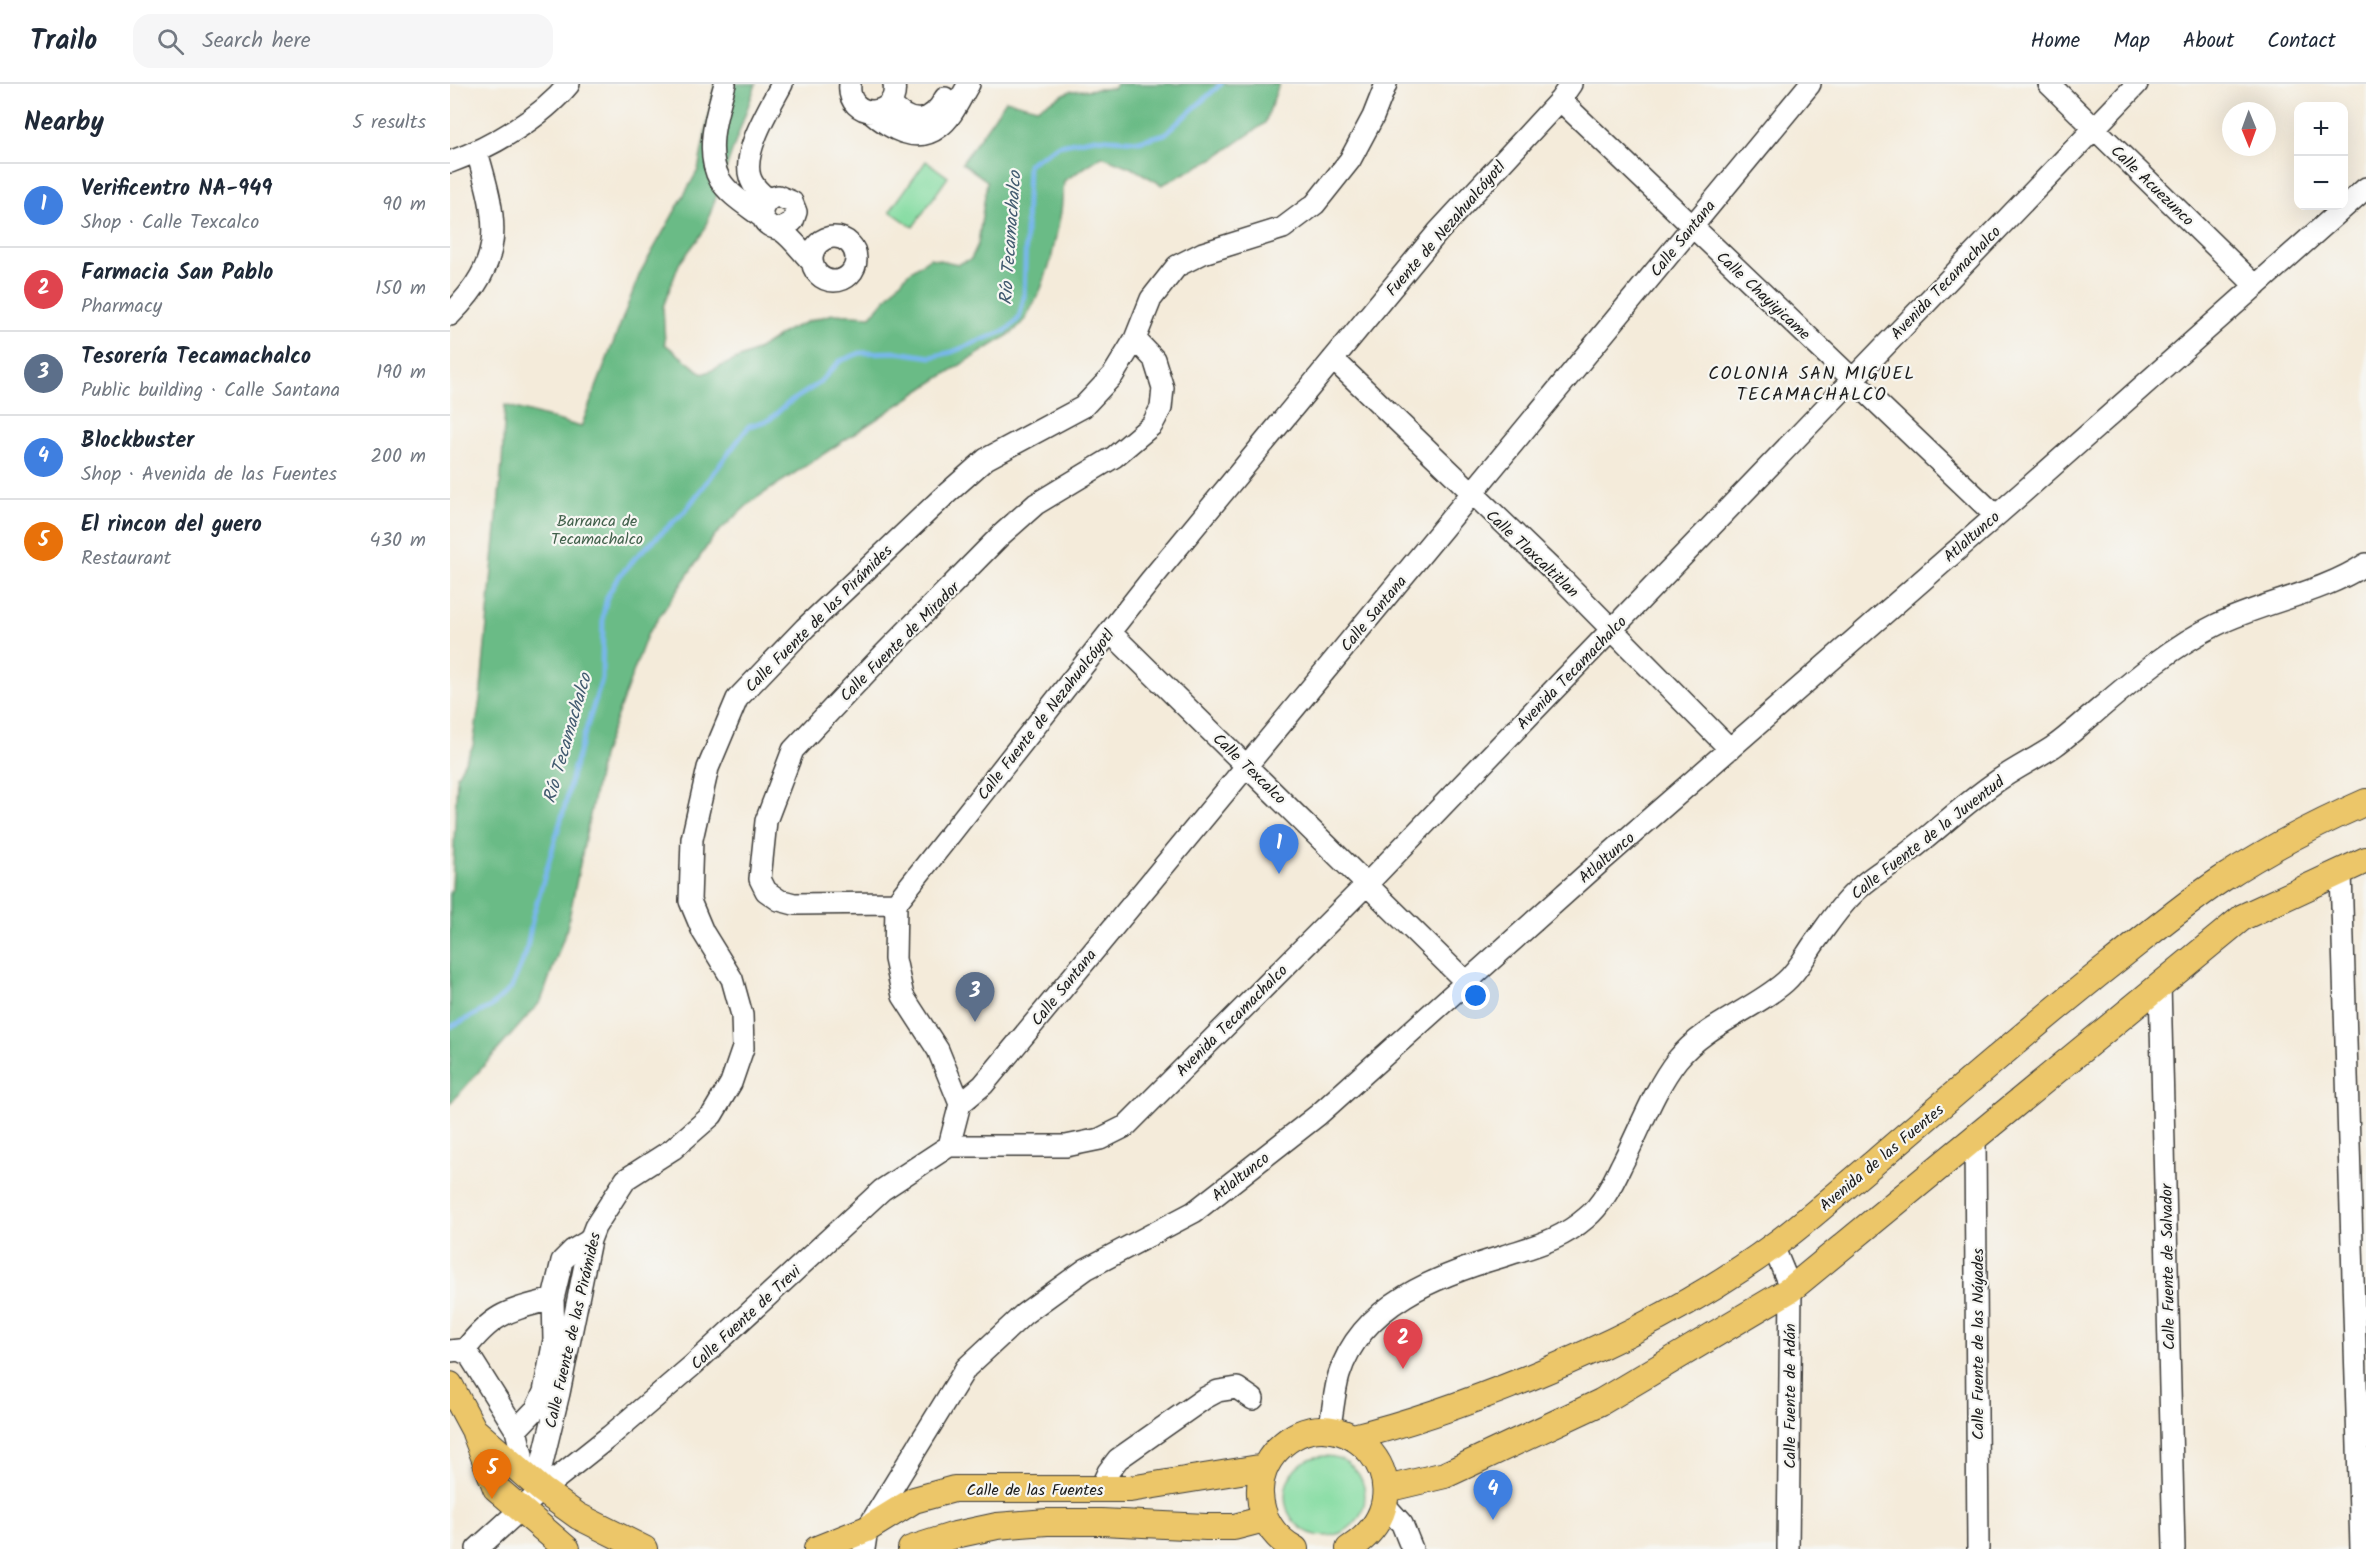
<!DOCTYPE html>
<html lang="en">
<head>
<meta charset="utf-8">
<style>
	:root { --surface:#fff; --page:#f6f6f7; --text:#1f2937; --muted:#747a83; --line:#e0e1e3; --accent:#7c3aed }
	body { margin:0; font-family:Kalam,sans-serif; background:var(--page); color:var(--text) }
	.controls { position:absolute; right:18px; top:18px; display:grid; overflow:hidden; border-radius:12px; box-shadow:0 6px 24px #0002 }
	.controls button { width:54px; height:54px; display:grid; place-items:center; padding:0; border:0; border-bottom:2px solid var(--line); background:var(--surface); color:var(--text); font:30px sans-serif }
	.compass { position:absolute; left:1772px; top:18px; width:54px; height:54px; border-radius:50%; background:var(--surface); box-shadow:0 6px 24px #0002; rotate:179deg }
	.you { position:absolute; left:1026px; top:912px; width:21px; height:21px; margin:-15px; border:4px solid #fff; border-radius:50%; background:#1a73e8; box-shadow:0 0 0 9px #1a73e833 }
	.badge { display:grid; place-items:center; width:39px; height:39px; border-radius:50%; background:var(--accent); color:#fff; font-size:20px; font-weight:700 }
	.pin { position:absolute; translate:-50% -50px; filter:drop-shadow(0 2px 3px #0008) }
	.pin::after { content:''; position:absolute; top:32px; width:21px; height:18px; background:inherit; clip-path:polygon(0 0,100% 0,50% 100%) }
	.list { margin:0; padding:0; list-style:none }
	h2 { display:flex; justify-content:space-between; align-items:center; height:78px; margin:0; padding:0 24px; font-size:26px }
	h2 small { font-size:20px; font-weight:400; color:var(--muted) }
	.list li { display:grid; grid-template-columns:39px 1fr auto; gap:18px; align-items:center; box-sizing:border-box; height:84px; padding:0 24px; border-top:2px solid var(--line) }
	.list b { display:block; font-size:22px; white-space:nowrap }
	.list p { margin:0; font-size:20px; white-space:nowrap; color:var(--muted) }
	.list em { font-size:20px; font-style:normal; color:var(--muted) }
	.icon { flex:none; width:33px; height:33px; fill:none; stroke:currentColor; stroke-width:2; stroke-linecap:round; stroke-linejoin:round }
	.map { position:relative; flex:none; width:1916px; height:1465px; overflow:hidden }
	header { display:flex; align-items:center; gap:36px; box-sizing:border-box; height:84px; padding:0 30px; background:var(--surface); border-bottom:2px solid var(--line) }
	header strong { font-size:28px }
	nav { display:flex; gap:33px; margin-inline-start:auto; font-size:21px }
	.search { width:420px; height:54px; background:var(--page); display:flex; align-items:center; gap:15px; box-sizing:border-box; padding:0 21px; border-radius:18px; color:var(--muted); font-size:22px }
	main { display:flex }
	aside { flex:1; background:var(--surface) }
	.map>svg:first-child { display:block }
	.green { fill:#83dba0; stroke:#507c5e; stroke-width:1.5 }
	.forest { fill:#6abb86; stroke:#436c51; stroke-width:1.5 }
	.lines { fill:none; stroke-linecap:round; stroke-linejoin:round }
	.stream { stroke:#78b7eb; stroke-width:5 }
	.minor-casing { stroke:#3c3b38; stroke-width:24 }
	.major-casing { stroke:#3c3b38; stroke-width:28 }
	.minor { stroke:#fff; stroke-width:21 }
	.major { stroke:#ecc669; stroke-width:26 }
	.labels { text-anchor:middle; stroke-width:4.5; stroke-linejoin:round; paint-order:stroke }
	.street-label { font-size:16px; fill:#1c1c1c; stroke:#f6f6f2 }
	.park-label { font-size:16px; fill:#405f4a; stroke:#f6f6f2 }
	.water-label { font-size:18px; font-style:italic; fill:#415a6f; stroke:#f6f6f2 }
	.neighbourhood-label { font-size:18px; letter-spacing:1.5px; fill:#1c1c1c; stroke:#f6f6f2 }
</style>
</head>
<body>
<header>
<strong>Trailo</strong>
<div class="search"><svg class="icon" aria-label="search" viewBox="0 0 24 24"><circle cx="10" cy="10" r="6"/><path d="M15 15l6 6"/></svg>Search here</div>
<nav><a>Home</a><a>Map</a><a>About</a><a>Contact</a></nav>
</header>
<main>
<aside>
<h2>Nearby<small>5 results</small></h2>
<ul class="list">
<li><span class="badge" style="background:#3f7fe0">1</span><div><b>Verificentro NA-949</b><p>Shop · Calle Texcalco</p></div><em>90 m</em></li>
<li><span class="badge" style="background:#e0444e">2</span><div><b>Farmacia San Pablo</b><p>Pharmacy</p></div><em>150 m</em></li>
<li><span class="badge" style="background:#5c6f8a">3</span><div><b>Tesorería Tecamachalco</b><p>Public building · Calle Santana</p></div><em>190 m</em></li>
<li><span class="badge" style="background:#3f7fe0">4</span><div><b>Blockbuster</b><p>Shop · Avenida de las Fuentes</p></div><em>200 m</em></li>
<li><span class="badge" style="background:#e8710a">5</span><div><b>El rincon del guero</b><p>Restaurant</p></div><em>430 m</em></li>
</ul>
</aside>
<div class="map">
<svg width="1916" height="1465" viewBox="0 0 1916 1465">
	<rect width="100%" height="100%" fill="#f6f6f2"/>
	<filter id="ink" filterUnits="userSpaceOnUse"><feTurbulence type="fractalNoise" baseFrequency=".0167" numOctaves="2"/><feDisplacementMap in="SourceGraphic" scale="12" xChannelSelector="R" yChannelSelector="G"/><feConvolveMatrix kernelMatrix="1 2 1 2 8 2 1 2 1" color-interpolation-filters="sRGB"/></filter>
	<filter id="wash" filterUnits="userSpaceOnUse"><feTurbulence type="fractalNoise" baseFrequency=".008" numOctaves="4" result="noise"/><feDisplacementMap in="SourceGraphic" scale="24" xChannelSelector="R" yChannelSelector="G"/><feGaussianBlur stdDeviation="1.35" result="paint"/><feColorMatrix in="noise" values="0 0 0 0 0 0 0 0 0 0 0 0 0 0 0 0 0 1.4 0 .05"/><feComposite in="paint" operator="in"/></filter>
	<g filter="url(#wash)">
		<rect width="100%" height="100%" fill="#f4ebda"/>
		<path class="green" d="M476,77L498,93L463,143L440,127Z
			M835 1412a40 40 0 1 1 80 0a40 40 0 1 1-80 0Z"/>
		<path class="forest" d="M265,0H306L254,147L229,180L213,223L215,260L253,290L304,268L338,246L359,237L383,230L421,232L457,190L480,174L508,180L521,175L528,160L537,97L512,79L556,16L587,24L620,7L664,4L667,0H829L815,39L766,73L712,101L684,85L652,72L614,97L611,128L601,176L591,205L575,236L562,249L486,296L302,417L264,452L197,551L152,672L117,844L91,917L0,1020V807H2L7,692L23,662L30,615L52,380L55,321L131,343L190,189L248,86Z"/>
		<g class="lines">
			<path class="stream" d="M0,943L42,922L61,904L76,869L83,832L115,722L122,690L152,595L153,531L157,513L167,495L186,473L235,427L299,342L319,336L337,320L368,300L390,277L410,269L447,268L481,273L502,268L557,246L569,234L574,214L578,80L609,61L645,54L689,57L715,50L771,0"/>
		</g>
	</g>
	<g filter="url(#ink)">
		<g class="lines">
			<defs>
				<path id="minor" d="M275,0C267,28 254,68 270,96C279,111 298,122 312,133
					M400,0C396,37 450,35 444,0
					M1599,0L1806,202
					M1110,16L1545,431
					M440,19C460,42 481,41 495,14
					M421,28C439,44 466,61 489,43C503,33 510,14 519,0
					M0,78C42,63 91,34 119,0
					M318,115C310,109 303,103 300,93C292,67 320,23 332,0
					M331,145L343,137L346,128L342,118L328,112C313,115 305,133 320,142C324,145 329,144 332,147C342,154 353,169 362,178
					M362 175a22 22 0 1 1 44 0a22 22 0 1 1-44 0Z
					M0,231C56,175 48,139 27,68
					M883,275L1112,495L1280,665
					M660,548L1015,897
					M1891,788L1911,1464
					M446,819L344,820L329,816L316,807L310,795L316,737L343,666L433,571L551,451L586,420L664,373L702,341L711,324L713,304L704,275L685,255
					M1710,900L1724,1465
					M510,1020L488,966L453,912L445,875L446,819L700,497L988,148L1110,16L1121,0
					M1525,1055L1528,1465
					M499,1062H616L650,1055L676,1042L917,800L1687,0
					M499,1062L510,1020L533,1001L1360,0
					M1323,1162L1341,1205L1338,1465
					M0,1267L9,1266L19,1271L66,1346L72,1371V1387
					M14,1267C44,1228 58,1227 103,1215
					M66,1346L86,1325L94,1308L104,1256L103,1215L112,1177L123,1166L140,1156
					M879,1346C883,1328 884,1308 889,1291C911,1220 989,1191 1054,1172C1084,1162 1111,1156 1136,1134C1152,1121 1162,1101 1171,1082C1189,1048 1203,1007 1227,976C1256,940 1302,927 1335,898C1348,887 1355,872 1365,858C1377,842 1389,823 1404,809C1419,793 1438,783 1455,771C1485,748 1512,722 1543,700C1562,686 1583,676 1603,663C1616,654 1629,642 1641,632C1681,598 1719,564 1766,541C1815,517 1870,510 1916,480
					M87,1400L109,1309L140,1156L145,1143L176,1095L223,1065L262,1031L281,999L293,964L292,931L282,895L253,848L240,817L242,755L258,684L287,615L355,544L493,413L536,375L633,323L663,291L685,255L701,215L727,182L753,169L833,144L865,120L900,76L923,33L936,0
					M650,1405L658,1388L668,1375L755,1314L768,1307L787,1304L803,1315
					M934,1420L952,1440L962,1465
					M27,1465L92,1406L160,1352L243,1281L432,1106L499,1062
					M414,1465L417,1445L516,1284L574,1230L636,1185L744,1128L868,1031L1147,781L1571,410L1916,104"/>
				<path id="major" d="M0,1301L24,1346L92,1406L128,1432L194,1465
					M25,1349L46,1404L117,1465
					M903,1353C965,1338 1022,1317 1081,1293C1167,1258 1251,1216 1326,1160C1360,1135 1391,1106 1424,1079C1502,1012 1580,944 1661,880C1698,851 1733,821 1772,795C1818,765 1866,740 1916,718
					M936,1405L995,1391L1151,1318L1341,1205L1793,833L1916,776
					M367,1465L417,1445L464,1416L504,1405H680L815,1383
					M461,1465L505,1451L547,1442L597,1438H651L756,1443H784L815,1435
					M845,1465C824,1454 811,1434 810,1410C809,1394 816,1377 828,1365C892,1301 989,1407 899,1465"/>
			</defs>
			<use href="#minor" class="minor-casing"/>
			<use href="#major" class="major-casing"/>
			<use href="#minor" class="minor"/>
			<use href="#major" class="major"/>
		</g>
	</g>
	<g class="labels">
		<g class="street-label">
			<text transform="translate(1703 101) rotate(44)" y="6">Calle Acuezunco</text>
			<text transform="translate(995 144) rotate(-49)" y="6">Fuente de Nezahualcóyotl</text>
			<text transform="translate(1232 154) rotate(-51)" y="6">Calle Santana</text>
			<text transform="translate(1495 198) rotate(-46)" y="6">Avenida Tecamachalco</text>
			<text transform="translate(1314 211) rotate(43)" y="6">Calle Chayiyicame</text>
			<text transform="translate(1521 452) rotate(-41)" y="6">Atlaltunco</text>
			<text transform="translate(1083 469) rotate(43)" y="6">Calle Tlaxcaltitlan</text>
			<text transform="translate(923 529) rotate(-50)" y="6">Calle Santana</text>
			<text transform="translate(368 534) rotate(-45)" y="6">Calle Fuente de las Pirámides</text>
			<text transform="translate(449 557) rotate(-45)" y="6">Calle Fuente de Mirador</text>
			<text transform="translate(1121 588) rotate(-46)" y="6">Avenida Tecamachalco</text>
			<text transform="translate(595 630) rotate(-52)" y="6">Calle Fuente de Nezahualcóyotl</text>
			<text transform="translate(800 684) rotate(44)" y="6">Calle Texcalco</text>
			<text transform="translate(1477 753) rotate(-38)" y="6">Calle Fuente de la Juventud</text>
			<text transform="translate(1156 773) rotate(-41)" y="6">Atlaltunco</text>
			<text transform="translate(613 903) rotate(-51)" y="6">Calle Santana</text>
			<text transform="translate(781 936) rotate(-45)" y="6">Avenida Tecamachalco</text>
			<text transform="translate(1431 1073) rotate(-40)" y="6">Avenida de las Fuentes</text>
			<text transform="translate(790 1092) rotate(-38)" y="6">Atlaltunco</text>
			<text transform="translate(1717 1183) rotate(-91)" y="6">Calle Fuente de Salvador</text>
			<text transform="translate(295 1233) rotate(-43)" y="6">Calle Fuente de Trevi</text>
			<text transform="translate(122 1246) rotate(-77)" y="6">Calle Fuente de las Pirámides</text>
			<text transform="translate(1527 1260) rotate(-90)" y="6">Calle Fuente de las Náyades</text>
			<text transform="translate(1339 1312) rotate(-90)" y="6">Calle Fuente de Adán</text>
			<text x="585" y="1411">Calle de las Fuentes</text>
		</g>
		<g class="park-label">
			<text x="147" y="442">Barranca de<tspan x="147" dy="18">Tecamachalco</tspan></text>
		</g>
		<g class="water-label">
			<text transform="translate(560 154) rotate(-86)" y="6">Río Tecamachalco</text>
			<text transform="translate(117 654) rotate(-74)" y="6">Río Tecamachalco</text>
		</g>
		<g class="neighbourhood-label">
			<text x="1362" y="295">COLONIA SAN MIGUEL<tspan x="1362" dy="21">TECAMACHALCO</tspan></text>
		</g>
	</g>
</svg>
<div class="controls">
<button>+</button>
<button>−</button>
</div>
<svg class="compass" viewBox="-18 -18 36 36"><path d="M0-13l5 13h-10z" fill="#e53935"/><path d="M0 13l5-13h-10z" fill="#747a83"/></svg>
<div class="you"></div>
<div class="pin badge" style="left:829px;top:790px;background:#3f7fe0">1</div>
<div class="pin badge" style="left:953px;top:1285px;background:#e0444e">2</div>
<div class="pin badge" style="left:525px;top:938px;background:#5c6f8a">3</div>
<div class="pin badge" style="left:1043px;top:1436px;background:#3f7fe0">4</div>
<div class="pin badge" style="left:42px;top:1415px;background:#e8710a">5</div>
</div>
</main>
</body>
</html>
